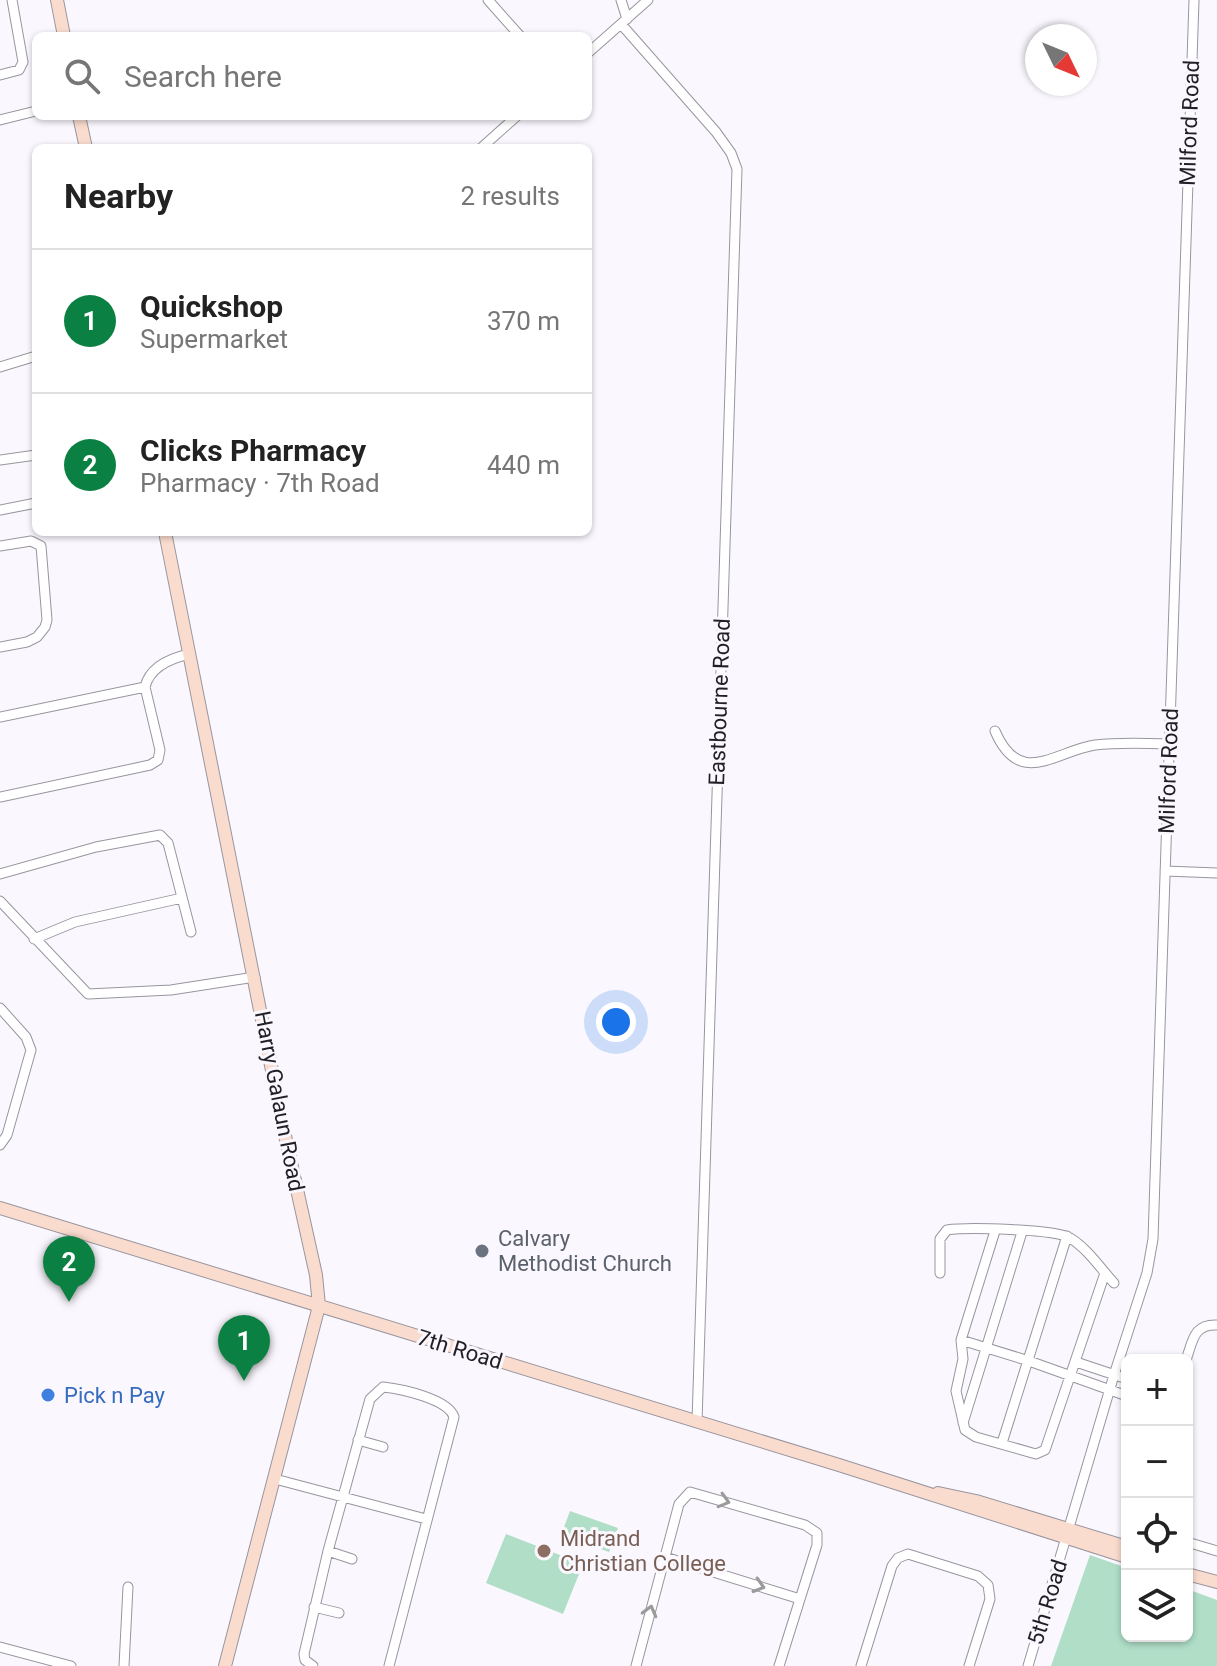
<!DOCTYPE html>
<html lang="en">
<head>
<meta charset="utf-8">
<style>
	:root { --surface:#fff; --page:#f2f2f2; --text:#222; --muted:#767676; --line:#e0e0e0; --accent:#0b8043 }
	body { margin:0; font-family:Roboto,sans-serif; background:var(--page); color:var(--text) }
	.controls { position:absolute; right:24px; bottom:24px; display:grid; overflow:hidden; border-radius:12px; box-shadow:0 2px 6px #0004 }
	.controls button { width:72px; height:72px; display:grid; place-items:center; padding:0; border:0; border-bottom:2px solid var(--line); background:var(--surface); color:var(--text); font:40px sans-serif }
	.compass { position:absolute; left:1025px; top:24px; width:72px; height:72px; border-radius:50%; background:var(--surface); box-shadow:0 2px 6px #0004; rotate:133deg }
	.you { position:absolute; left:616px; top:1022px; width:28px; height:28px; margin:-20px; border:6px solid #fff; border-radius:50%; background:#1a73e8; box-shadow:0 0 0 12px #1a73e833 }
	.badge { display:grid; place-items:center; width:52px; height:52px; border-radius:50%; background:var(--accent); color:#fff; font-size:26px; font-weight:700 }
	.pin { position:absolute; translate:-50% -66px; filter:drop-shadow(0 2px 4px #0008) }
	.pin::after { content:''; position:absolute; top:42px; width:28px; height:24px; background:inherit; clip-path:polygon(0 0,100% 0,50% 100%) }
	.list { margin:0; padding:0; list-style:none }
	h2 { display:flex; justify-content:space-between; align-items:center; height:104px; margin:0; padding:0 32px; font-size:34px }
	h2 small { font-size:26px; font-weight:400; color:var(--muted) }
	.list li { display:grid; grid-template-columns:52px 1fr auto; gap:24px; align-items:center; box-sizing:border-box; height:144px; padding:0 32px; border-top:2px solid var(--line) }
	.list b { display:block; font-size:30px; white-space:nowrap }
	.list p { margin:0; font-size:26px; white-space:nowrap; color:var(--muted) }
	.list em { font-size:26px; font-style:normal; color:var(--muted) }
	.icon { flex:none; width:44px; height:44px; fill:none; stroke:currentColor; stroke-width:2; stroke-linecap:round; stroke-linejoin:round }
	.map { position:relative; flex:none; width:1217px; height:1666px; overflow:hidden }
	.search { position:absolute; background:var(--surface); box-shadow:0 2px 6px #0004; left:32px; top:32px; width:560px; height:88px; display:flex; align-items:center; gap:20px; box-sizing:border-box; padding:0 28px; border-radius:12px; color:var(--muted); font-size:30px }
	.panel { position:absolute; background:var(--surface); box-shadow:0 2px 6px #0004; left:32px; top:144px; width:560px; height:392px; border-radius:12px }
	.map>svg:first-child { display:block }
	.green { fill:#b0dec7 }
	.lines { fill:none; stroke-linecap:round; stroke-linejoin:round }
	.street-casing { stroke:#99959f; stroke-width:11 }
	.secondary-casing { stroke:#99959f; stroke-width:14 }
	.street { stroke:#fff; stroke-width:9 }
	.secondary { stroke:#fadccf; stroke-width:12 }
	.oneway { stroke:#9b9a9c }
	.worship-dot { fill:#6b7280; stroke:#faf8fe; stroke-width:3 }
	.shop-dot { fill:#3f7fe0; stroke:#faf8fe; stroke-width:3 }
	.education-dot { fill:#8d6e63; stroke:#faf8fe; stroke-width:3 }
	.labels { text-anchor:middle; stroke-width:6; stroke-linejoin:round; paint-order:stroke }
	.street-label { font-size:22px; fill:#211f23; stroke:#faf8fe }
	.worship-label { font-size:22px; fill:#5b616d; stroke:#faf8fe; text-anchor:start }
	.shop-label { font-size:22px; fill:#366cbe; stroke:#faf8fe; text-anchor:start }
	.education-label { font-size:22px; fill:#785e54; stroke:#faf8fe; text-anchor:start }
</style>
</head>
<body>
<div class="map">
<svg width="1217" height="1666" viewBox="0 0 1217 1666">
	<rect width="100%" height="100%" fill="#faf8fe"/>
	<path class="green" d="M570,1511L618,1528L609,1552L561,1535Z
		M506,1534L583,1564L563,1614L486,1583Z
		M1090,1555L1127,1568V1636H1187V1589L1217,1600V1666H1051Z"/>
	<g class="lines">
		<defs>
			<path id="street" d="M488,0L520,36
				M621,0L627,19
				M621,24L716,132L731,153L737,169L697,1422
				M588,53L648,0
				M0,75L19,70L23,62L12,0
				M0,120L36,111
				M481,148L517,116
				M0,367L36,356
				M0,460L36,455
				M0,510L36,503
				M0,546L31,541L41,546L47,620L45,627L37,637L27,642L0,647
				M145,687C150,666 171,658 190,654
				M0,717L145,687L160,750L158,760L150,765L0,797
				M995,731C1020,789 1055,751 1095,745C1119,742 1144,743 1169,744
				M1165,871L1217,873
				M0,874L96,847L160,835L168,843L191,932
				M0,901L88,994L171,990L255,977
				M34,939L75,922L182,898
				M0,1008L26,1037L31,1050L7,1135L0,1145
				M995,1231L961,1340L963,1359L956,1391L965,1430L976,1437L1036,1454L1045,1450L1105,1273
				M940,1273V1239L947,1230C966,1227 1056,1229 1070,1238C1087,1248 1101,1269 1114,1283
				M961,1340L1029,1361L1127,1396
				M1186,1360C1193,1341 1193,1324 1217,1325
				M1076,1362L1127,1379
				M963,1423L1022,1232
				M358,1440L383,1447
				M1002,1443L1067,1236
				M275,1479L426,1519
				M1187,1542L1217,1551
				M328,1551L352,1559
				M665,1557L800,1599
				M314,1607L339,1613
				M0,1647L71,1666
				M124,1666L128,1587
				M313,1666L305,1660L304,1654L328,1551L370,1399L383,1387C402,1389 448,1399 454,1417L389,1666
				M636,1666L679,1504L690,1492L805,1525L817,1533V1545L779,1666
				M861,1666L892,1566L898,1558L908,1554L978,1576L988,1585L990,1599L969,1666
				M1028,1666L1114,1375L1147,1273L1153,1239L1194,0"/>
			<path id="secondary" d="M57,0L64,36
				M79,116L86,148
				M165,532L284,1131L316,1275L319,1306L225,1666
				M0,1208L839,1465L1127,1557
				M938,1493L976,1501L1127,1547
				M1187,1574L1217,1582"/>
		</defs>
		<use href="#street" class="street-casing"/>
		<use href="#secondary" class="secondary-casing"/>
		<use href="#street" class="street"/>
		<use href="#secondary" class="secondary"/>
	</g>
	<defs><path id="oneway-chevron" d="M-2-3.5L2.5 0L-2 3.5" fill="none" stroke-width="1.6" stroke-linecap="round" stroke-linejoin="round" transform="scale(2)"/></defs>
	<g class="oneway">
		<use href="#oneway-chevron" transform="translate(724 1501) rotate(16)"/>
		<use href="#oneway-chevron" transform="translate(759 1586) rotate(17)"/>
		<use href="#oneway-chevron" transform="translate(650 1611) rotate(-75)"/>
	</g>
	<circle class="worship-dot" cx="482" cy="1251" r="8"/>
	<circle class="shop-dot" cx="48" cy="1395" r="8"/>
	<circle class="education-dot" cx="544" cy="1551" r="8"/>
	<g class="labels">
		<g class="street-label">
			<text transform="translate(1189 123) rotate(-88)" y="8">Milford Road</text>
			<text transform="translate(719 702) rotate(-88)" y="8">Eastbourne Road</text>
			<text transform="translate(1168 771) rotate(-88)" y="8">Milford Road</text>
			<text transform="translate(280 1101) rotate(79)" y="8">Harry Galaun Road</text>
			<text transform="translate(460 1349) rotate(17)" y="8">7th Road</text>
			<text transform="translate(1047 1602) rotate(-73)" y="8">5th Road</text>
		</g>
		<g class="worship-label">
			<text x="498" y="1246">Calvary<tspan x="498" dy="25">Methodist Church</tspan></text>
		</g>
		<g class="shop-label">
			<text x="64" y="1403">Pick n Pay</text>
		</g>
		<g class="education-label">
			<text x="560" y="1546">Midrand<tspan x="560" dy="25">Christian College</tspan></text>
		</g>
	</g>
</svg>
<div class="controls">
<button>+</button>
<button>−</button>
<button><svg class="icon" aria-label="locate" viewBox="0 0 24 24"><circle cx="12" cy="12" r="6"/><path d="M12 2v4M12 18v4M2 12h4M18 12h4"/></svg></button>
<button><svg class="icon" aria-label="layers" viewBox="0 0 24 24"><path d="M12 4l9 5-9 5-9-5zM3 14l9 5 9-5"/></svg></button>
</div>
<svg class="compass" viewBox="-18 -18 36 36"><path d="M0-13l5 13h-10z" fill="#e53935"/><path d="M0 13l5-13h-10z" fill="#767676"/></svg>
<div class="you"></div>
<div class="pin badge" style="left:244px;top:1381px">1</div>
<div class="pin badge" style="left:69px;top:1302px">2</div>
<div class="search"><svg class="icon" aria-label="search" viewBox="0 0 24 24"><circle cx="10" cy="10" r="6"/><path d="M15 15l6 6"/></svg>Search here</div>
<section class="panel">
<h2>Nearby<small>2 results</small></h2>
<ul class="list">
<li><span class="badge">1</span><div><b>Quickshop</b><p>Supermarket</p></div><em>370 m</em></li>
<li><span class="badge">2</span><div><b>Clicks Pharmacy</b><p>Pharmacy · 7th Road</p></div><em>440 m</em></li>
</ul>
</section>
</div>
</body>
</html>
